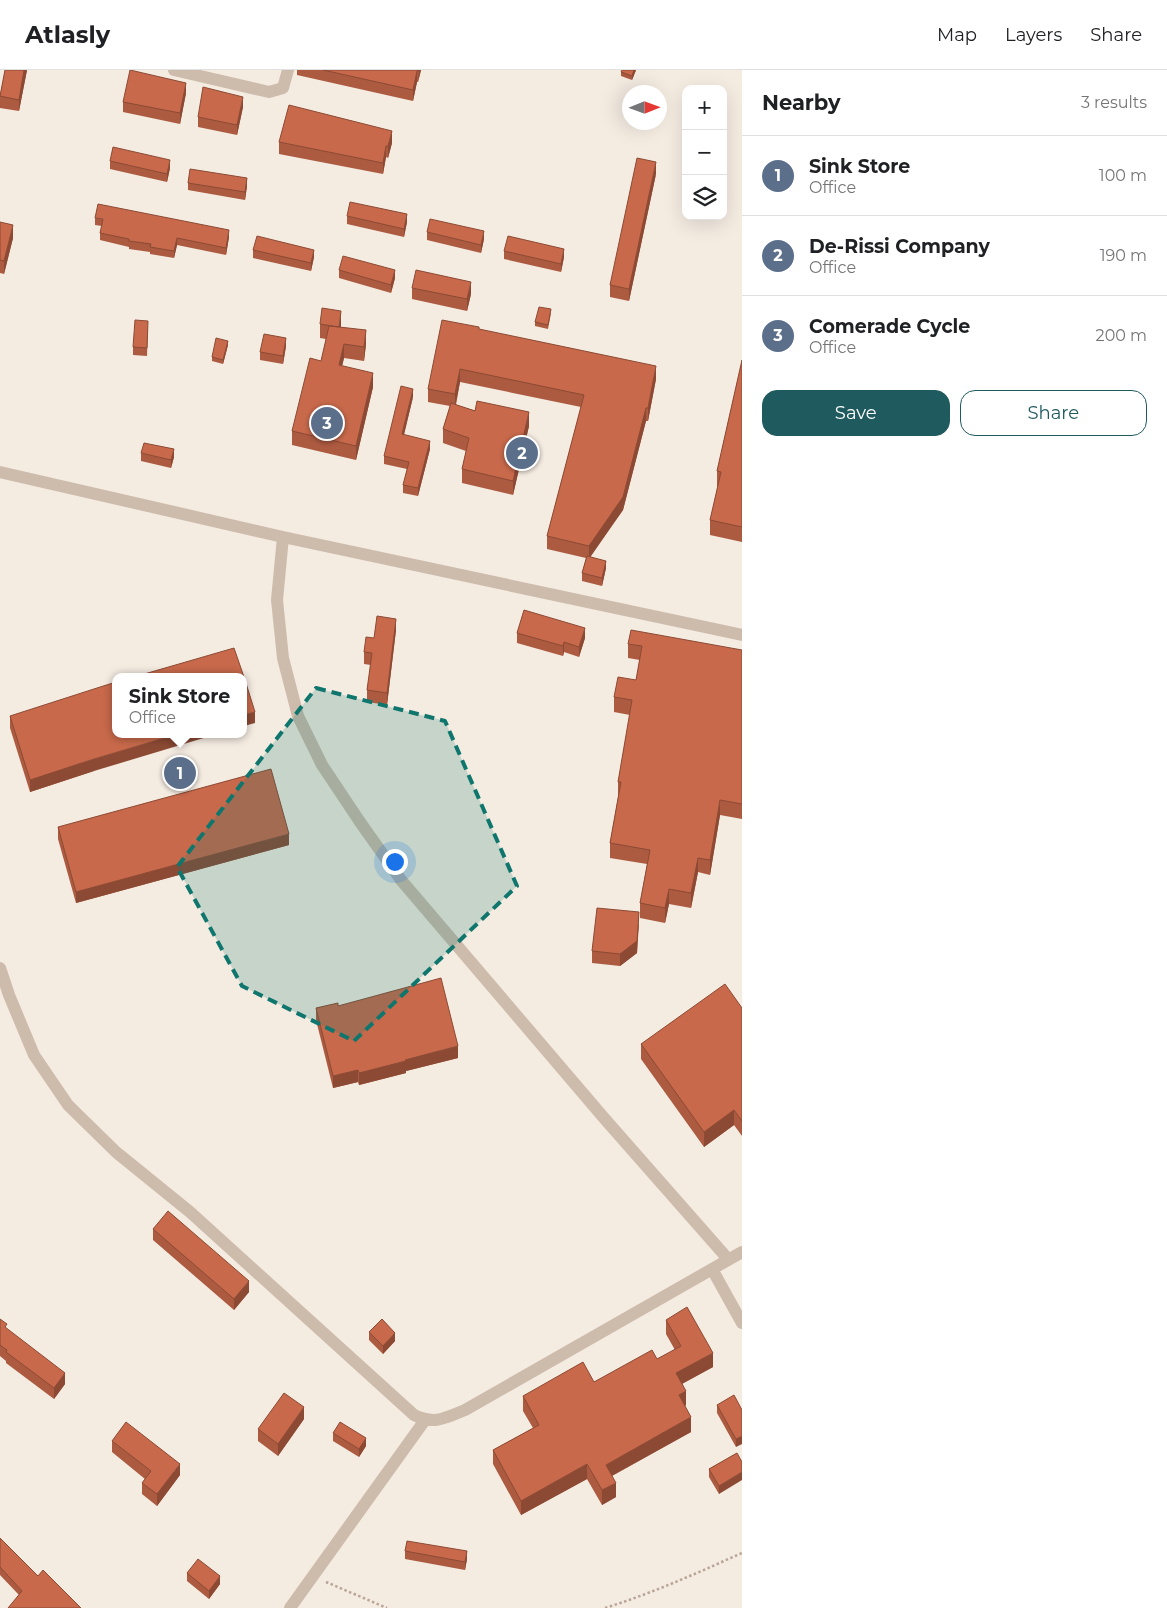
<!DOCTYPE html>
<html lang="en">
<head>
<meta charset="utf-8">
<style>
	:root { --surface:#fff; --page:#f6f6f6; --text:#202124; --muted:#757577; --line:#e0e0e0; --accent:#1f5a5e }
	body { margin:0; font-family:Montserrat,sans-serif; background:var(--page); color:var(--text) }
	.controls { position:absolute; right:15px; top:15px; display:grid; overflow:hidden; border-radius:10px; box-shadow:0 5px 20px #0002 }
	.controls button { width:45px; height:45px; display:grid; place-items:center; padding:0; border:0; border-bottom:1px solid var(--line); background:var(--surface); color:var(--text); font:25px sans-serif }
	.compass { position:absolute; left:622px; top:15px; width:45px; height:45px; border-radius:50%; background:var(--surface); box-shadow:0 5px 20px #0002; rotate:89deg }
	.you { position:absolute; left:394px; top:791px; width:18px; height:18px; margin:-12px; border:4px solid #fff; border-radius:50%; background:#1a73e8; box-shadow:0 0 0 8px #1a73e833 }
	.badge { display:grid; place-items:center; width:32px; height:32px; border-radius:50%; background:var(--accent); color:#fff; font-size:16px; font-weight:700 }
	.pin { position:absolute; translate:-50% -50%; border:2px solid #fff; box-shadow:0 1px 5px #0006 }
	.popup { position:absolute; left:112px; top:603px; width:135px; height:65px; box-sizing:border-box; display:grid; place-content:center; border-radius:10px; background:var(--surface); filter:drop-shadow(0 1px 4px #0005); font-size:16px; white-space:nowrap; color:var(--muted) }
	.popup b { font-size:19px; color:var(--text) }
	.popup::after { content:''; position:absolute; left:50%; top:100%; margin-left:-10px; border:10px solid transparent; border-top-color:var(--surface) }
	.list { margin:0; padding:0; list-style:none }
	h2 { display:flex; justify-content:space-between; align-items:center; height:65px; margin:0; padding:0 20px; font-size:21px }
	h2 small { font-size:16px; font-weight:400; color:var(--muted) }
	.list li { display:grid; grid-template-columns:32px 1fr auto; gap:15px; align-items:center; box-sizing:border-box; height:80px; padding:0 20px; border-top:1px solid var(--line) }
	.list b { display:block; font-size:19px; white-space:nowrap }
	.list p { margin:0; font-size:16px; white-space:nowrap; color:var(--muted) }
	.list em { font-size:16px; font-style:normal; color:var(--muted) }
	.actions { display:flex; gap:10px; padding:15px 20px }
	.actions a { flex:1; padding:11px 0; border:1px solid var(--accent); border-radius:15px; text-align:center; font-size:18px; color:var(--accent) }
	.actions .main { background:var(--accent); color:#fff }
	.icon { flex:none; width:28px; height:28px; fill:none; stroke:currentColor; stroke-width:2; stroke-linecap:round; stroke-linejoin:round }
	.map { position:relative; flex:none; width:742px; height:1538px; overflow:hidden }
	header { display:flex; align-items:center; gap:30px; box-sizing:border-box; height:70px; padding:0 25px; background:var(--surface); border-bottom:1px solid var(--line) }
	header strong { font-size:24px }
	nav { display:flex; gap:28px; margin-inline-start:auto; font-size:18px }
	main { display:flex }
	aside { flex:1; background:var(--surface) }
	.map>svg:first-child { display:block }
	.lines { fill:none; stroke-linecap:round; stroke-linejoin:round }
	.path { stroke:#b9a596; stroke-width:2.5; stroke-dasharray:2.5 2.5; stroke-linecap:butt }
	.street { stroke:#cdbbac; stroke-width:12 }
	.wall { fill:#ac5a40 }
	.shaded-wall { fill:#8c4a34 }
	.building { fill:#c8694b; stroke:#8c4a34 }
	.marked { fill:#0f766e; fill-opacity:0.2; stroke:#0f766e; stroke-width:4; stroke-dasharray:10 6; stroke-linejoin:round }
</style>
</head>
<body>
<header>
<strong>Atlasly</strong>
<nav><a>Map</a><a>Layers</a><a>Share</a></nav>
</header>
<main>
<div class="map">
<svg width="742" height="1538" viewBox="0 0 742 1538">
	<rect width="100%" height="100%" fill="#f4ebe1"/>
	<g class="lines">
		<path class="path" d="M326,1512L387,1538
			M605,1538C653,1523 697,1503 742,1483"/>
		<path class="street" d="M174,0L269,22L283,18L288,0
			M0,402L283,467L742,565
			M283,467L277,530L283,588L298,646L322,695L360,752L401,810L604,1048L728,1189
			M0,898L9,925L34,985L68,1035L116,1082L190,1142L414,1345C435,1355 445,1348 465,1340L742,1182
			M712,1199L742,1253
			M290,1538L425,1350"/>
	</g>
	<path class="wall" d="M5,0H27L19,41L0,38V26Z
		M297,0H421L418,12H417L413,31L297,5Z
		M636,0L632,10L621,6V2Z
		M186,23L180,54L123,42V32Z
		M243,37L237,65L198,57V47Z
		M279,72L392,73L388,88L386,87L383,104L279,84Z
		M110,91L170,98L167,112L110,99Z
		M656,104L629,231L610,227V215Z
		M188,113L247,116L245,130L188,120Z
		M347,146L407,152L404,167L347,154Z
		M95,148L229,167L226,185L177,175L174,188L150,184V182L129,179V177L100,170V163L102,156L95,155Z
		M0,152L13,168L4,204L0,203Z
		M427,162L484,169L481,183L427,170Z
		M253,180L314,187L311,201L253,188Z
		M504,181L564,187L561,202L504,189Z
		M339,200L395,208L391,223L339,208Z
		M412,218L471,224L467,241L412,229Z
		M551,243L548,259L535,256V252Z
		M320,254L341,255V257L366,274L364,291L344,288L342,296L373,317L356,390L292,375V361L321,291L326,269L320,268Z
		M148,259L147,286L133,285V277Z
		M479,259L656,309L648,351H646L623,440L590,486L606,498L602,516L582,511V503L586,488L547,479V466L581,337L460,312L456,335L529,356L513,425L462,413V399L466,381L443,373V359L450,336L428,332V319Z
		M228,275L223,294L212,291V287Z
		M286,276L283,294L260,290V282Z
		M742,290V472L710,465V450L718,416H717V401Z
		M413,327L404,365L430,379L418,426L403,423V415L407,399L384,394V386Z
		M141,383L174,387L171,398L141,391Z
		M396,560L387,635L367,632V620L371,595L364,594V582L374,568Z
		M517,563L585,568L579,587L564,582L563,586L517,573Z
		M628,574L742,580V749L720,745L710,805L698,802L691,838L669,834L665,853L640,848V833L647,794L610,788V773L618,727V712L630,645L614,642V627L636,610L640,590L628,588Z
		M10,646L94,701L30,722L10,658Z
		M58,757L289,775L76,833L58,769Z
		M639,854L637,883L620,896L592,893V881Z
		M338,936L458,988L406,1001V1003L359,1015L358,1012L333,1018L316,950V938Z
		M742,938V1066L734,1055L704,1077L641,989V974Z
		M153,1159L249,1222L234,1240L153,1170Z
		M0,1249L7,1259L65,1314L54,1329L6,1293V1291L0,1286Z
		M666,1250L713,1297L682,1314L686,1335L685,1336L691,1362L612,1406L616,1427L602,1435L587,1409L521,1445L493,1394V1380L533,1358L523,1341V1326L594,1312L657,1289L675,1280L666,1264Z
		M369,1262L395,1271L383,1284L369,1270Z
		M717,1335L742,1340L736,1377L717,1343Z
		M304,1349L278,1386L258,1371V1359Z
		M333,1363L366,1376L359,1387L333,1371Z
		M112,1371L180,1405L157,1436L142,1424V1413L145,1409L112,1382Z
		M737,1383L719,1424L709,1407V1399Z
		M0,1468L38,1506L19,1525L0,1505Z
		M405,1481L467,1489L465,1500L405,1489Z
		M187,1503L220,1514L209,1529L187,1511Z"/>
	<path class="shaded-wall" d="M24,0H27L19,41V30Z
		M419,0H421L418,12Z
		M634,0H636L632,10V6Z
		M417,1V12L413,31V20Z
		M186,13V23L180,54V43Z
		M243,27V37L237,65V55Z
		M392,61V73L388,88V76Z
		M386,76V87L383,104V93Z
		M170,90V98L167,112V104Z
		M656,92V104L629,231V219Z
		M247,108V116L245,130V122Z
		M407,144V152L404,167V159Z
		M13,155V168L4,204V191Z
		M229,160V167L226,185V178Z
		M484,161V169L481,183V175Z
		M177,168V175L174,188V181Z
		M564,179V187L561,202V194Z
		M314,180V187L311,201V193Z
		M395,200V208L391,223V215Z
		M471,212V224L467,241V229Z
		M341,241V255L339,271V257Z
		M366,260V274L364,291V277Z
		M286,268V276L283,294V286Z
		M228,271V275L223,294V290Z
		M344,274V288L339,309V295Z
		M656,296V309L648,351V338Z
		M460,299V312L455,337V324Z
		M373,303V317L356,390V376Z
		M413,319V327L402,372V364Z
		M646,338V351L623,440L589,489V476Z
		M529,342V356L513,425V411Z
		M430,371V379L418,426V418Z
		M174,379V387L171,398V390Z
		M606,491V498L602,516V508Z
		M396,549V560L387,635V623Z
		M585,558V568L579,587V577Z
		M564,572V582L563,586V576Z
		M255,642V653L244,656V645Z
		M178,664H217L94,701L30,722V710L94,689Z
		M720,730V745L710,805V790Z
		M289,764V775L76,833V822Z
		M698,788V802L691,838V823Z
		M669,819V834L665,853V838Z
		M639,842L637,883L620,896V884Z
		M458,976V988L406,1001V1003L359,1015V1003L405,990Z
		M358,1000V1012L333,1018V1006Z
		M734,1040V1055L704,1077V1062Z
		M249,1211V1222L234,1240V1229Z
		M395,1263V1271L383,1284V1276Z
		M713,1283V1297L676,1317V1303Z
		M65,1303V1314L54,1329V1318Z
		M686,1321V1335L679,1339V1325Z
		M304,1337V1349L278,1386V1374Z
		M691,1347V1362L606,1409V1395Z
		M742,1366V1374L736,1377V1369Z
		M366,1368V1376L359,1387V1379Z
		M180,1394V1405L157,1436V1424Z
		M587,1394V1409L521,1445V1431Z
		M742,1402V1410L719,1424V1416Z
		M616,1413V1427L602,1435V1420Z
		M467,1481V1489L465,1500V1492Z
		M220,1506V1514L209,1529V1521Z"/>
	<path class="building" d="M5,0H24L19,30L0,26Z
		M130,0L186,13L180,43L123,32Z
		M323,0H419L418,1H417L413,20Z
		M622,0H634L632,6L621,2Z
		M203,17L243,27L237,55L198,47Z
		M289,35L392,61L388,76H386L383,93L279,72Z
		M113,77L170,90L167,104L110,91Z
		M637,88L656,92L629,219L610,215Z
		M190,99L247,108L245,122L188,113Z
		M350,132L407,144L404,159L347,146Z
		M98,134L229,160L226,178L177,168L174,181L150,177L151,174L129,171V169L100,163L103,149L95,148Z
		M430,149L484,161L481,175L427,162Z
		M0,152L13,155L4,191L0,190Z
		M257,166L314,180L311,193L253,180Z
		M508,166L564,179L561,194L504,181Z
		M343,186L395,200L391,215L339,200Z
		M416,200L471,212L467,229L412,218Z
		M539,237L551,239L548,255L535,252Z
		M322,238L341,241L339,257L366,260L364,277L344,274L339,295L373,303L356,376L292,361L310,288L321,291L329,256L339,257L320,254Z
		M135,250L148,251L147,278L133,277Z
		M442,250L479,257V259L656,296L648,338H646L623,427L589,476L547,466L584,325L460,299L455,324L428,319Z
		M264,264L286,268L283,286L260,282Z
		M216,268L228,271L223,290L212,287Z
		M742,290V457L710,450L721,402L717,401Z
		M401,316L413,319L402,364L430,371L418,418L403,415L409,392L384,386Z
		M477,331L529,342L513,411L462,399L469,368L443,359L451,333L475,341Z
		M144,373L174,379L171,390L141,383Z
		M587,486L606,491L602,508L582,503Z
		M524,540L585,558L579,577L564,572L563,576L517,563Z
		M377,546L396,549L387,623L367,620L372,583L364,582L366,567L374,568Z
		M631,560L742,580V734L720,730L710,790L698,788L691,823L669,819L665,838L640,833L650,780L610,773L621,712H618L632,630L614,627L618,607L636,610L642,576L628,574Z
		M234,578L244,607H134Z
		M244,607L255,642L244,645Z
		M116,612V664H178L94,689L30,710L10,646L97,618Z
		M271,699L289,764L76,822L58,757Z
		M597,838L639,842L637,871L620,884L592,881Z
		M441,908L458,976L405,990L406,991L359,1003L358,1000L333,1006L316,938L338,933V936Z
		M725,914L742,938V1051L734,1040L704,1062L641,974Z
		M168,1141L249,1211L234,1229L153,1159Z
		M687,1237L713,1283L676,1303L686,1321L679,1325L691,1347L606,1395L616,1413L602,1420L587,1394L521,1431L493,1380L539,1355L523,1326L583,1292L594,1312L652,1280L657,1289L681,1276L666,1250Z
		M0,1249L7,1254L5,1257L65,1303L54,1318L6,1282L7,1280L0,1275Z
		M382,1249L395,1263L383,1276L369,1262Z
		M284,1323L304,1337L278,1374L258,1359Z
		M734,1325L742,1340V1366L736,1369L717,1335Z
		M126,1352L180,1394L157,1424L142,1413L151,1401L112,1371Z
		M340,1352L366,1368L359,1379L333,1363Z
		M737,1383L742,1392V1402L719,1416L709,1399Z
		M0,1468L38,1506L43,1500L81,1538H8L22,1521L0,1497Z
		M407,1471L467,1481L465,1492L405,1481Z
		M198,1489L220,1506L209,1521L187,1503Z"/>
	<path class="marked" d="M316,618L445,651L517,816L354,971L242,916L177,797Z"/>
</svg>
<div class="controls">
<button>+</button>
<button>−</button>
<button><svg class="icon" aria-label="layers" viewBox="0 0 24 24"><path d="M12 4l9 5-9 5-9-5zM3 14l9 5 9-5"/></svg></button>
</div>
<svg class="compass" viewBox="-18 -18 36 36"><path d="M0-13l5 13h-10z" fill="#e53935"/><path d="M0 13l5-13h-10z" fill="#757577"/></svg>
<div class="you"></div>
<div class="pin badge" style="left:180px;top:703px;background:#5c6f8a">1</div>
<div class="popup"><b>Sink Store</b>Office</div>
<div class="pin badge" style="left:522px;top:383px;background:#5c6f8a">2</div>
<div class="pin badge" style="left:327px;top:353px;background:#5c6f8a">3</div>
</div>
<aside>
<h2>Nearby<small>3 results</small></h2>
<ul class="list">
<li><span class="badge" style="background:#5c6f8a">1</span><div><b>Sink Store</b><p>Office</p></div><em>100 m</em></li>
<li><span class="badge" style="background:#5c6f8a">2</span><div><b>De-Rissi Company</b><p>Office</p></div><em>190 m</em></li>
<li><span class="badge" style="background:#5c6f8a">3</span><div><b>Comerade Cycle</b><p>Office</p></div><em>200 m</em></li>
</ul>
<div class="actions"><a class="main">Save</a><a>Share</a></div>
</aside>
</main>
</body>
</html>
